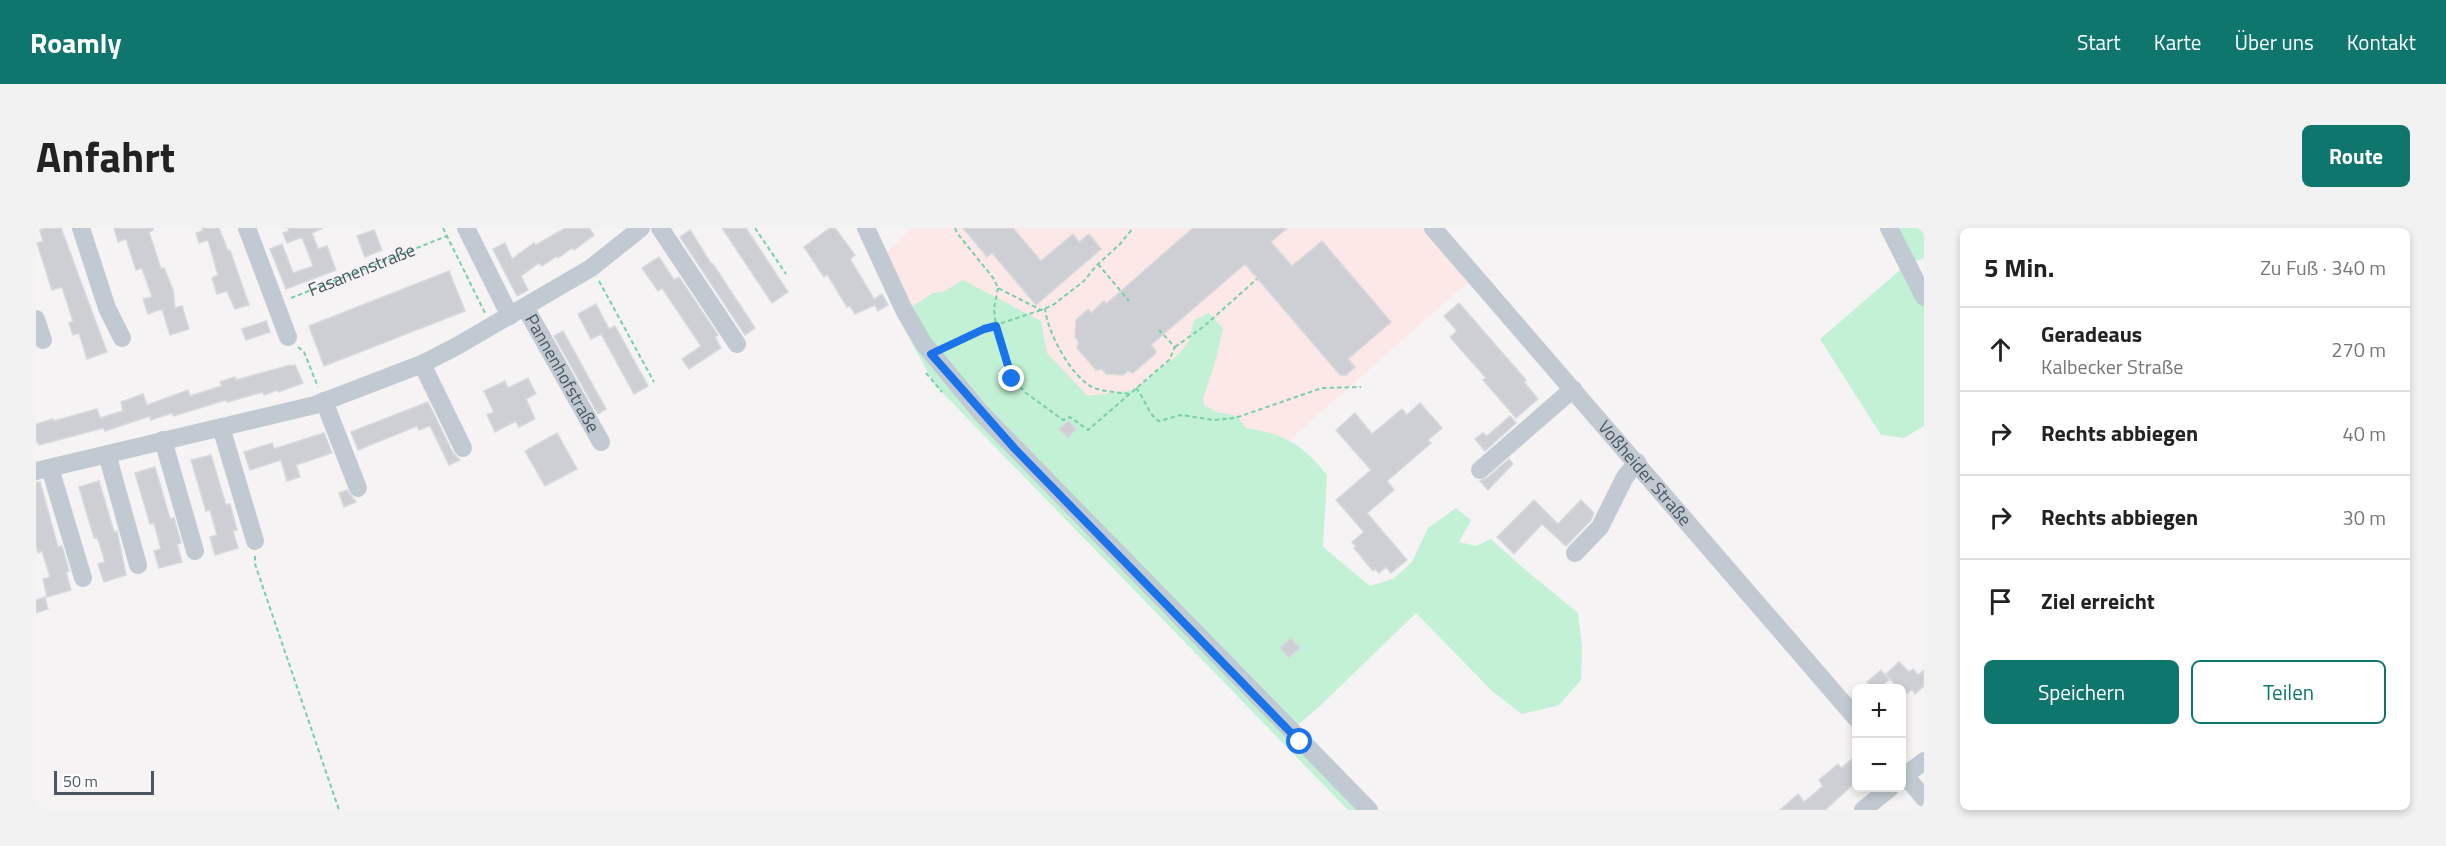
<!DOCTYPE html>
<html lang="de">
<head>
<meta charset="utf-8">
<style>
	:root { --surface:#fff; --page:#f2f2f2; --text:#222; --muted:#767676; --line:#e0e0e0; --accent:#0f766e }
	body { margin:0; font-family:"Titillium Web",sans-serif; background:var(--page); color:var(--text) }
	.controls { position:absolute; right:18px; bottom:18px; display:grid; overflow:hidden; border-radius:9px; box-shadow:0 3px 9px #0003 }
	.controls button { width:54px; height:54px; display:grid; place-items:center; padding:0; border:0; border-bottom:2px solid var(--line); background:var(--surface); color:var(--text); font:30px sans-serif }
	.scale { position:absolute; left:18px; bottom:15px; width:100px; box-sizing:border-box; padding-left:6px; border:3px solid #4a5661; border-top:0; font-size:16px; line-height:21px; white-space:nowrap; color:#4a5661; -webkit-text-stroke:4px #fff; paint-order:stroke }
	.stop { position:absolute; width:18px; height:18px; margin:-14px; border:4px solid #1a73e8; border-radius:50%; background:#fff }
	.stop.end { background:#1a73e8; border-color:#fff; box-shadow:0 2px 6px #0008 }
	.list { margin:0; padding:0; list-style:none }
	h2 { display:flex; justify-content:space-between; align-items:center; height:78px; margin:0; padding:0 24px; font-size:26px }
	h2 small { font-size:20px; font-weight:400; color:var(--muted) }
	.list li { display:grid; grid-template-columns:39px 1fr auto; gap:18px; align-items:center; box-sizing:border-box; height:84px; padding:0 24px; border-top:2px solid var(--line) }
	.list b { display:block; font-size:22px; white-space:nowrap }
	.list p { margin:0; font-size:20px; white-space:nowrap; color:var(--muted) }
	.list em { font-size:20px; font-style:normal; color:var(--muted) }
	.actions { display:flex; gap:12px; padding:18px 24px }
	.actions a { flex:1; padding:14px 0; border:2px solid var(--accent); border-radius:9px; text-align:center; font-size:21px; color:var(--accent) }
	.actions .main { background:var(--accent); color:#fff }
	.icon { flex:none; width:33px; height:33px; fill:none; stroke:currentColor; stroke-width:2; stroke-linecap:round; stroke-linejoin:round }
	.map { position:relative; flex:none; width:1888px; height:582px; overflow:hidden; border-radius:9px }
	header { display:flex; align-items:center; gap:36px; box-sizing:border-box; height:84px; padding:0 30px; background:var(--accent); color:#fff }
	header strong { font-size:28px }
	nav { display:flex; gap:33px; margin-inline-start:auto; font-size:21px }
	.intro { display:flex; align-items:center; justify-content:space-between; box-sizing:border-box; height:144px; padding:0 36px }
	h1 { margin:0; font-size:42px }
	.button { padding:15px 27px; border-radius:9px; background:var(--accent); color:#fff; font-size:21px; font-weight:700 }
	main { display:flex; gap:36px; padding:0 36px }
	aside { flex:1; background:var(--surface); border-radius:9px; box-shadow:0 3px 9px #0003 }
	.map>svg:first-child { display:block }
	.medical { fill:#fce8e6 }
	.green { fill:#c3f1d5 }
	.building { fill:#cdcfd5; stroke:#d7d9de; stroke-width:1.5 }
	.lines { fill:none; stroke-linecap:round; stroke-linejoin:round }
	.path { stroke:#7ad0a6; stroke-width:2; stroke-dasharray:4.5 3; stroke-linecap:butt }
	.minor { stroke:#c1cad2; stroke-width:18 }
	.route { stroke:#1a73e8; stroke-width:8 }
	.labels { text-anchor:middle; stroke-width:5; stroke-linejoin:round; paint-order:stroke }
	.street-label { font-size:18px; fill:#4a5661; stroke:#fff }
</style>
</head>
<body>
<header>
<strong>Roamly</strong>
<nav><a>Start</a><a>Karte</a><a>Über uns</a><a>Kontakt</a></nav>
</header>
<div class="intro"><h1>Anfahrt</h1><a class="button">Route</a></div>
<main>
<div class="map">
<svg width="1888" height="582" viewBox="0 0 1888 582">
	<rect width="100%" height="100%" fill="#f5f3f3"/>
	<path class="medical" d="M875,0H1397L1440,50L1425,60L1101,347L945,185L845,31Z"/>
	<path class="green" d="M1853,0H1888V30L1871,36L1888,69V198L1868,210L1845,207L1784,111L1871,36Z
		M927,52L1005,93L1011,125L1052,168L1098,162L1143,126L1153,113L1158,92L1173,85L1187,100L1180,131L1167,171L1168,177L1181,184L1201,188L1210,200C1248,206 1267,216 1291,247L1287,319L1334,358L1357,351L1376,334L1392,300L1420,280L1435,292L1423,314L1440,318L1455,311L1486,339L1542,385L1546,419L1545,452L1523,477L1486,486L1456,463L1380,385L1285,477L1255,503L1333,582H1312L899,157L861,88L897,65L907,64Z"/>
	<path class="building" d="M3,0H25L71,124L51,131L43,105L37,107L33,95L37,93L26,59L16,62L1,15L7,13Z
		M78,0H117V2L113,4L125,41L128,40L137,62L139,80L146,78L153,101L134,107L126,81L112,86L107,71L116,69L106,40L100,42L90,11L82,14Z
		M166,0H183L192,23L194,22L213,77L199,81L191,63L181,66L176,50L182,47L172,12L163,15L160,5L167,3Z
		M252,0H287L276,5L282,21L291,18L300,42L250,61L234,21L246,16L257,45L277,38L266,9L251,15L247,5L253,3Z
		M529,0H553L558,7L538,22L536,20L522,30L521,28L506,38L503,35L485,48L492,62L481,68L457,21L469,15L476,31L498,15L500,17Z
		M686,0H710L752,64L736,75Z
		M794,0H799L819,27L814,31L838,71L846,66L852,77L842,83L839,77L819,86L814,78L811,79L791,46L788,49L768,19Z
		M927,0H977L1005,33L1037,6L1043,14L1053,6L1065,21L1000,77L956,25L951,29Z
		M1157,0H1251L1235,14L1256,38L1286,13L1355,94L1312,131L1319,139L1310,147H1304L1209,36L1115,117L1120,123L1119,126L1097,145L1092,143L1087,147L1070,146L1066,141L1060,142L1041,120L1043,114L1039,109L1040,92L1052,81L1055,85L1068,73L1070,76Z
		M338,2L346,22L329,29L321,8Z
		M654,2L676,37L677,36L719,100L709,107L644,9Z
		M623,29L638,52L643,49L682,107L679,109L685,120L653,141L646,131L665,118L626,60L622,63L606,40Z
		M413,43L429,83L288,138L273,98Z
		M1423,75L1490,152L1488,154L1502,171L1480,190L1447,152L1450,150L1414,109L1421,103L1408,88Z
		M560,76L573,101L579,98L612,158L598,166L565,106L555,111L542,86Z
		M230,93L234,104L210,112L206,101Z
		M527,103L570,181L562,186L518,108Z
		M254,137L255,138L259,137L267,155L242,164L241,162L228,167L227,164L191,174L190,172L137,188L136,185L115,192L114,188L69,203L67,200L3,217L2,214L0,215V196L17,191L18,193L61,181L64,190L87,183L85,174L107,166L111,177L152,162L154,168L186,158L184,154L199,149L200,152Z
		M492,150L500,166L490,171L499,191L483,199L480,193L459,204L451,187L458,184L448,163L469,153L472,160Z
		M392,174L417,225L424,232L413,237L394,198L383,202L381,198L322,222L315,204Z
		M1384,175L1406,200L1392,212L1395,215L1351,253L1358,262L1331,285L1371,332L1355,345L1350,339L1343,345L1339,341L1337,343L1318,320L1320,318L1316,314L1328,304L1300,272L1335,242L1300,202L1319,185L1336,206L1366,181L1371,187Z
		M1474,188L1480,195L1449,223L1439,211L1447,205L1451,208Z
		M1032,193L1040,201L1032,210L1023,201Z
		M288,205L296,225L260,237L264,249L251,253L245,232L214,242L208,224L236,215L238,221Z
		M521,205L541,241L509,258L489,223Z
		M175,227L190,277L194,276L201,302L197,303L202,320L179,327L174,309L181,307L174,282L170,283L155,232Z
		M1473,231L1477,236L1452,262L1444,253L1451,250Z
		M119,239L134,291L138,290L145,315L141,316L146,334L123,340L118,323L125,321L118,295L114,296L99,245Z
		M63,253L78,304L81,303L90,347L68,354L62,336L69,334L63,314L60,309L58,310L43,259Z
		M0,254H4L22,319L26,318L33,343L30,344L35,362L11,369L7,351L14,349L6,323L2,325L0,316Z
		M311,262L320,274L308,279L303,265Z
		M1498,272L1522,296L1545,272L1558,285L1555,292L1530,318L1506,296L1478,326L1461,309Z
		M9,369L12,381L0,385V372Z
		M1255,410L1264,420L1253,430L1244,420Z
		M1863,434L1873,444L1877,441L1882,447L1888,442V458L1879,466L1876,461L1868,468L1866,460H1862L1850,446Z
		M1845,442L1853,452L1842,460H1837L1831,454Z
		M1821,527V553L1789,582H1744L1762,566L1768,574L1787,558L1783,552L1802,536L1805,540Z"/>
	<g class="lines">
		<g class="path">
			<path d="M407,0L449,85"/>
			<path d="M719,0L750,46"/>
			<path d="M919,0L921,5L958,51L962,60L1005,82L1017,77L1048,53L1060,38L1084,16L1097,0"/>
			<path d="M1062,36L1093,73"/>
			<path d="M563,53L618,154"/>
			<path d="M962,60L958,81L960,98L976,151L990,165L1027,192L1034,189L1052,202L1133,132L1139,119L1123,102"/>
			<path id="s1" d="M255,70L411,8"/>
			<path d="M1009,80C1011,104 1035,148 1056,159C1067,164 1081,164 1093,166"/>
			<path d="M262,119L268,124L282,159"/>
			<path d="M910,119L948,101L1005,82"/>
			<path d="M1139,119L1167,99L1221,51"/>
			<path d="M890,145L906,164"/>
			<path d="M1100,160C1109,170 1112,187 1123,193L1145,187L1178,192L1199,190L1286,160L1325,159"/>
			<path d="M219,328V336L303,582"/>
		</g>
		<g class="minor">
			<path d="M45,0L71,80L86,110"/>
			<path d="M211,0L252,109"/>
			<path d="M430,0L474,88"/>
			<path d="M624,0L701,116"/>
			<path d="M830,0L868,82L888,116L945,185L1333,582"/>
			<path id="s2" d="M1397,0L1820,490"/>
			<path d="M1853,0L1888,69"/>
			<path id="s3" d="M489,79L565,214"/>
			<path d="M0,91L7,112"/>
			<path d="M386,136L427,220"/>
			<path d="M288,173L322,260"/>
			<path d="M185,199L219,313"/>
			<path d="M127,212L159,323"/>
			<path d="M71,226L102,337"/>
			<path d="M14,240L47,350"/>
			<path d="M1444,242L1537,161"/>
			<path d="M0,243L279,177L386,136L421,118L555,40L605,0"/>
			<path d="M1539,325L1564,299L1589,249L1601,234"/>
			<path d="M1866,544L1888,570"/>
			<path d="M1866,550L1888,533"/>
			<path d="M1827,582L1854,560"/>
		</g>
	</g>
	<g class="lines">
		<path class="route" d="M976,151L960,98L948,101L895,126L979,221L1264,514"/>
	</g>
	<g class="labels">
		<g class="street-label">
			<text dy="6" stroke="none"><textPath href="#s1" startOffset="76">Fasanenstraße</textPath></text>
			<text dy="6" stroke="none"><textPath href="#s3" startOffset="76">Pannenhofstraße</textPath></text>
			<text dy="6" stroke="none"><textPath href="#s2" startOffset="324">Voßheider Straße</textPath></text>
		</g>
	</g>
</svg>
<div class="controls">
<button>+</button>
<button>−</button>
</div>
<div class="scale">50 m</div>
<div class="stop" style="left:1264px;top:514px"></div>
<div class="stop end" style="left:976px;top:151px"></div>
</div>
<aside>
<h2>5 Min.<small>Zu Fuß · 340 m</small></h2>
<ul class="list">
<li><svg class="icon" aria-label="ahead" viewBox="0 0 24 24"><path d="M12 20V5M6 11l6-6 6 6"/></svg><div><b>Geradeaus</b><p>Kalbecker Straße</p></div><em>270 m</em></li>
<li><svg class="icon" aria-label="right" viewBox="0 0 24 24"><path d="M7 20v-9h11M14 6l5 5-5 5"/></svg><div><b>Rechts abbiegen</b></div><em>40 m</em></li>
<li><svg class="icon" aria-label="right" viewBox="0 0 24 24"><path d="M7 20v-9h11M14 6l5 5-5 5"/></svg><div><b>Rechts abbiegen</b></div><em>30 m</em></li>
<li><svg class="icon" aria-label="arrive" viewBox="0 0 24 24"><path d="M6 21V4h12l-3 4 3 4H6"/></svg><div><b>Ziel erreicht</b></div></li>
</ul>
<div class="actions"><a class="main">Speichern</a><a>Teilen</a></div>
</aside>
</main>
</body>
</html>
